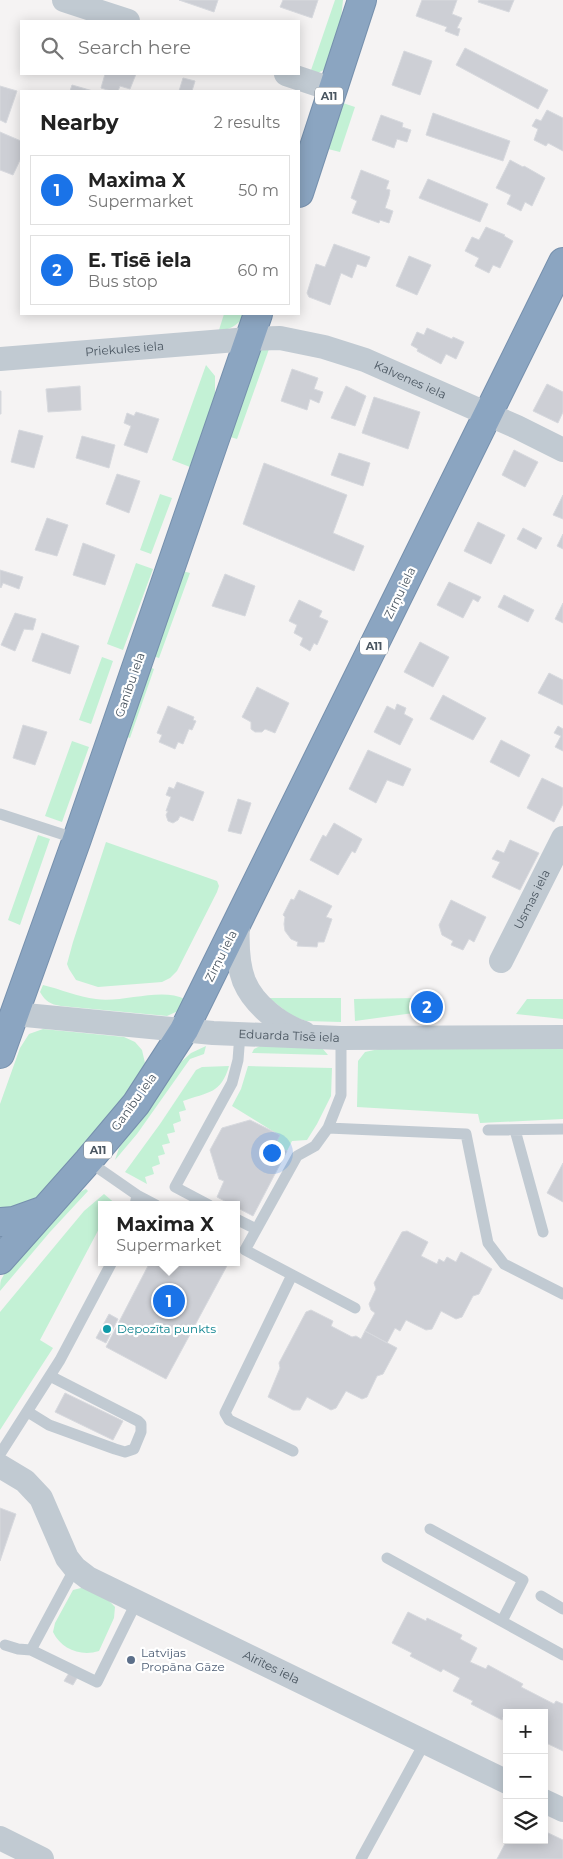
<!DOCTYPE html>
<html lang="en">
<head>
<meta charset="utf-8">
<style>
	:root { --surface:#fff; --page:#f2f2f2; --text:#222; --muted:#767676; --line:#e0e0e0; --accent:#1a73e8 }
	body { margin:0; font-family:Montserrat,sans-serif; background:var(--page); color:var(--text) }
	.controls { position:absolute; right:15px; bottom:15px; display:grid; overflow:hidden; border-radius:0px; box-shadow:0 2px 12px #0003 }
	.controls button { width:45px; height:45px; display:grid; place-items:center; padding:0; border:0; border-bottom:1px solid var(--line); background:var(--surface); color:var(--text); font:25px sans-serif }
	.you { position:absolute; left:271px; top:1152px; width:18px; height:18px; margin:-12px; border:4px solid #fff; border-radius:50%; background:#1a73e8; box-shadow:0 0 0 8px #1a73e833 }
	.badge { display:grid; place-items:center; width:32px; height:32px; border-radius:50%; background:var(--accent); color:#fff; font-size:16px; font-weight:700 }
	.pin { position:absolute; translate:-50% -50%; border:2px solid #fff; box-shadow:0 1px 5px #0006 }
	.popup { position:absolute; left:98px; top:1201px; width:142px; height:65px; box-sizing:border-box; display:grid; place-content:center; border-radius:0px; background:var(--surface); filter:drop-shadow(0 1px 4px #0005); font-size:16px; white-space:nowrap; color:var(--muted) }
	.popup b { font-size:19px; color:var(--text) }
	.popup::after { content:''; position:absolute; left:50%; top:100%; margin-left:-10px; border:10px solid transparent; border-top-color:var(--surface) }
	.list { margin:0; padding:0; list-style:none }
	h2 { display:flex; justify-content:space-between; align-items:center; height:65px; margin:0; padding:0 20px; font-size:21px }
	h2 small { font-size:16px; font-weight:400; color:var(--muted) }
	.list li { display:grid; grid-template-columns:32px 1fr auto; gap:15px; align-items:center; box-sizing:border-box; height:70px; margin:0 10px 10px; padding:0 10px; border:1px solid var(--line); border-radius:0px }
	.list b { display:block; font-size:19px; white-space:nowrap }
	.list p { margin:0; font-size:16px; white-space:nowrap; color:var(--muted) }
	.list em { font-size:16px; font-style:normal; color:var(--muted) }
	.icon { flex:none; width:28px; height:28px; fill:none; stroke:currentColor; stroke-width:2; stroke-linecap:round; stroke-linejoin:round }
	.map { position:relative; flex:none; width:563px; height:1859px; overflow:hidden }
	.search { position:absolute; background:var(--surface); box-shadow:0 2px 12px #0003; left:20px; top:20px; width:280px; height:55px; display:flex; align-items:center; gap:12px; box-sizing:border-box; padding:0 18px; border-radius:0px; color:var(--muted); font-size:19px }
	.panel { position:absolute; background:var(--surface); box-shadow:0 2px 12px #0003; left:20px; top:90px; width:280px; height:225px; border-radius:0px }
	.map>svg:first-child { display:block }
	.green { fill:#c3f1d5 }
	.building { fill:#cdcfd5; stroke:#d7d9de }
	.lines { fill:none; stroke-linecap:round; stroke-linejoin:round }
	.highway-casing { stroke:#7690ad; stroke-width:30 }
	.lane { stroke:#c1cad2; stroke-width:11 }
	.street { stroke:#c1cad2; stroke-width:24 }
	.highway { stroke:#8ba5c1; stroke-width:28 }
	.culture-dot { fill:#0f9aa8; stroke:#fff; stroke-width:2 }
	.service-dot { fill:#5c6f8a; stroke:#fff; stroke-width:2 }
	.labels { text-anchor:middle; stroke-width:4.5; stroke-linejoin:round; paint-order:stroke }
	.shield { fill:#fff; stroke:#808990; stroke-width:1 }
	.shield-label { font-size:11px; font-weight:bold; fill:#4a5661 }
	.street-label { font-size:12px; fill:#4a5661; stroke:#fff }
	.culture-label { font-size:12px; fill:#0d838f; stroke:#fff; text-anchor:start }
	.service-label { font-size:12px; fill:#4e5e75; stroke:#fff; text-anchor:start }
</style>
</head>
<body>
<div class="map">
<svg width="563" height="1859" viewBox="0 0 563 1859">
	<rect width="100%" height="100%" fill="#f5f3f3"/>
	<path class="green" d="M335,0H343C341,18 339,54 326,68C322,72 314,74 309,76Z
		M343,103L355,107L340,152L328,149Z
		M224,314H246C240,323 230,331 219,330Z
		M257,349H269L237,439L227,436Z
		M206,365L215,376V396L190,467L172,460Z
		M160,494L172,498L151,554L140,550Z
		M136,563L153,569L123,650L107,644Z
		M179,570L190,573L159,658L150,655Z
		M102,657L113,661L91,724L79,720Z
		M147,666L154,669L130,738L127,737Z
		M72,741L89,747L62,822L45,816Z
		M38,835L50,839L20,925L8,920Z
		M106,842L217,881L219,886L217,892L177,971L170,978L162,982L98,987L76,980L69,969L67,964L73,942Z
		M43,985C60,989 78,997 96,999C123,1003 161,987 185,999L178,1011L167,1016L61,1006C50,1004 46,1002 40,992Z
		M269,998H341V1022L306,1021L292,1016Z
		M417,998L424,1003L421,1012L355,1021L354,999Z
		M527,999H563V1019L516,1014Z
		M43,1029L124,1037L135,1042L142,1050L145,1063L141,1076L111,1118L35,1200L0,1212V1104L20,1048L29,1034Z
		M206,1046L204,1054L190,1059L137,1134L115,1160L119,1148L181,1062L191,1053Z
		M260,1046L322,1048L328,1055L252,1053L254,1049Z
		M563,1048V1119L480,1123L478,1114L357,1107L358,1061L365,1052L379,1049Z
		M229,1066C221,1094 208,1092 183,1101L186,1110L179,1112L181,1121L173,1124L175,1132L167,1134L170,1143L162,1145L165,1154L158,1156L160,1164L152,1167L154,1174L145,1177L147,1184L125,1172L160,1124L196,1070L202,1067Z
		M248,1066L332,1068L331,1096L317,1124L307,1140L292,1141L287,1151L275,1145L279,1135L232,1106L241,1089Z
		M86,1189L88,1191L50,1232L0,1291C0,1288 0,1283 1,1280C7,1266 73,1193 86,1189Z
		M104,1194L117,1205H101V1225L40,1340L53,1348L0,1430V1312L84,1211Z
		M81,1588C95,1589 106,1597 115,1607L114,1618L99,1651C81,1657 61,1649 53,1632L55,1623L73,1590Z"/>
	<path class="building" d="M179,0H218L214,12Z
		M283,0H318L312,18L280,7Z
		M422,0H457L452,14L462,18L457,28L460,29L458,36L445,31L447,27L416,16Z
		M479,0H514L509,12L478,2Z
		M465,48L548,90L538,109L456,65Z
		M404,51L432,61L420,95L392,85Z
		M105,74H136L130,89L120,86L118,91H111L101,88Z
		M183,78L195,81L192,91H179Z
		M72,85L93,91H70Z
		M0,86L17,91L6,123L0,120Z
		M547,110L563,118V151L548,143L546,146L534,140L538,129L532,126L536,119L541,121Z
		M433,113L510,141L503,161L426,135Z
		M381,115L403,123L402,127L411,130L407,142L397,139L394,148L372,140Z
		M0,132L21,141V158L13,175L0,170Z
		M510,160L523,167L524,166L545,178L532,206L525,202L521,211L507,204L511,195L496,188Z
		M361,170L389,181L386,189L390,190L389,196L385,208L393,211L389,223L380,220L379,223L352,213L357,201L351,198Z
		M428,179L488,204L480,222L419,198Z
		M486,227L505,235L504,236L513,241L500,268L493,265L489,273L475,266L479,258L465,251L472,237L479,240Z
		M334,244L370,257L366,267L357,264L352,278L341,273L330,305L309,297L307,293L316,264L325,267Z
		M409,256L431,265L417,295L396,286Z
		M427,328L452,339L453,337L464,342L456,359L446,354L441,364L417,351L418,349L411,345L417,332L424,335Z
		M292,369L318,378L314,389L323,392L319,403L310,399L307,410L281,401Z
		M547,384L563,392V412L558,423L533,411Z
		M80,386L81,410L48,412L46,389Z
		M346,386L366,396L355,426L331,418Z
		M0,391H1V414H0Z
		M374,397L420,412L408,449L362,433Z
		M136,412L159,419L147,453L124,445L131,426L124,423L127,413L134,416Z
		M19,430L43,436L34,468L11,462Z
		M82,436L115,445L109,468L76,458Z
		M514,450L538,462L525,487L502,475Z
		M339,453L370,463L363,486L331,475Z
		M264,463L347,495L333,533L364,546L354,571L243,524Z
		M117,474L140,481L129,513L106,504Z
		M563,495V519L553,515Z
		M47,518L68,525L57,556L35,550Z
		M478,522L505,535L491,564L464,551Z
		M523,528L542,538L536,549L517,539Z
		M563,534V549L557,546Z
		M83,543L115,555L105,585L73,575Z
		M0,570L23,577L19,589L3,583L1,588L0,587Z
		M225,574L255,586L245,616L212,606Z
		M449,582L481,597L478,602L473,599L463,618L437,605Z
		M504,595L534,610L528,622L498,607Z
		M299,600L322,611L319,617L328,621L317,645L314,643L310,651L300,645L303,638L294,633L297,625L289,621Z
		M563,603V623L555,619Z
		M15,613L36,619L33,630L24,629L15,651L1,645Z
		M42,633L79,646L70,674L32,661Z
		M420,642L449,657L433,687L404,672Z
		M549,673L563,680V705L538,693Z
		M257,687L289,703L275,733L265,729L262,732H255L251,729V722L242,717Z
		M443,695L486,718L473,740L430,719Z
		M397,704L406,708L404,714L413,719L400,745L374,732L387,706L395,710Z
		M168,706L194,717L193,720L196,721L192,730L189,729L183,744L178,742L175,749L159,742L162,735L157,733Z
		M23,725L47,732L35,765L13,758Z
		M558,726L563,729V751L555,747L561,736L554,733Z
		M501,740L530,755L519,777L490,762Z
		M368,750L411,769L403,786L387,780L376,803L349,789Z
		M542,778L563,788V804L554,822L527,808Z
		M177,782L204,792L193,821L180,816L178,820L173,823L168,821L166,815L168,811H166L171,797L166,795L169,787L174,789Z
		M238,799L251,803L241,834L228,831Z
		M334,823L362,839L355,853L352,851L338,875L310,860L323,835L326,837Z
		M510,840L539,853L520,890L492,877L500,862L492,859L497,850L504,853Z
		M299,890L332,906L326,917L332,919L324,942H318L317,947L297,946L298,942L291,939L285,931L284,924L285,917L283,915L291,899L294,900Z
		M451,900L486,917L474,942L469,939L463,950L451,945L453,941L442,935L439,925Z
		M250,1120L280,1135L275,1145L287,1151L253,1216L236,1207V1205H232L217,1197L224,1181L219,1179L210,1150L222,1128Z
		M563,1163V1202L547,1193Z
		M407,1231L428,1242L421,1256L437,1264L439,1259L444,1262L447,1257L456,1262L461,1252L492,1269L479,1294L473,1296L462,1317L456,1319L441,1311L432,1329L426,1330L406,1320L400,1331L395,1328L387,1343L365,1331L375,1313L371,1310L369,1304L376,1289L374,1283L402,1232Z
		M150,1262H229L166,1379L106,1347Z
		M311,1310L333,1321L331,1326L352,1337L356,1336L361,1339L365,1331L397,1348L383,1374L377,1376L367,1397L362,1399L346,1391L336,1408L331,1410L307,1397L300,1410H293L268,1397L280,1368L279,1363L306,1312Z
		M109,1314L118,1319L106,1343L96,1338Z
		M65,1393L123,1421L113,1440L55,1412Z
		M0,1508L16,1514L0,1561Z
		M408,1612L426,1621L427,1618L462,1635L460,1639L477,1648L470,1662L486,1669L488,1665L523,1684L521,1687L554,1704L556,1701L563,1704V1751L544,1742V1713H507V1719L503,1717L502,1720L471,1704L473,1701L453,1691L460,1678L443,1669L441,1672L410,1656L412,1653L392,1643Z
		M69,1673L77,1678L73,1685L64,1681Z
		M544,1831L563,1840V1859H497L507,1840H544Z"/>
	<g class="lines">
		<defs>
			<path id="highway" d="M299,193L362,0
				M0,1054L77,839L258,314
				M0,1222L14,1221L42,1211
				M0,1260L88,1161L136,1104L184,1030L563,262"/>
		</defs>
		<use href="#highway" class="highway-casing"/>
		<path class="lane" d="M0,814L77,839
			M341,1038V1095L328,1128L466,1134L488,1243L504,1264L563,1294
			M328,1128L315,1146L297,1156L245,1250L355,1308
			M488,1130L563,1129
			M515,1130L543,1232
			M88,1161L137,1195L135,1205
			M137,1195L156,1205
			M209,1205L175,1187L232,1083L238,1060L240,1034
			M236,1219L256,1229
			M292,1275L225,1413L229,1420L293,1451
			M28,1412L49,1425L115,1449L125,1452L134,1449L141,1432V1424L138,1421L50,1376
			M0,1454L60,1360L112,1262
			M430,1529L523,1580L502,1621
			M387,1558L563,1655
			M75,1568L31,1650L97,1682L137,1601
			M541,1596L563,1609
			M5,1645L18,1649L31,1650
			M361,1859L425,1742"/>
		<g class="street">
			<path d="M64,0L128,21"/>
			<path d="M286,74L331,89"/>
			<path id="s1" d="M0,359L249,339L280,338L324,347L365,360L517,427L563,450"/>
			<path d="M238,922C237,941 237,963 244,981C254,1005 280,1025 304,1033"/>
			<path id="s2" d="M501,961L563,838"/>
			<path id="s3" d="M15,1014L213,1033L341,1038L563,1037"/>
			<path id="s4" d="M0,1466L25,1481L41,1498L67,1558L75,1568L88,1578L507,1782"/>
			<path d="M544,1801L563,1810"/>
			<path d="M0,1838L42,1859"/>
		</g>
		<use href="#highway" class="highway"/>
	</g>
	<circle class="culture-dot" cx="107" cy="1329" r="5"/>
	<circle class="service-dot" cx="131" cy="1660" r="5"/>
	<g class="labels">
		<g class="shield">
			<rect x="315" y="87.5" width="28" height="17" rx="4"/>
			<rect x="360" y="637.5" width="28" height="17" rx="4"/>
			<rect x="84" y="1141.5" width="28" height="17" rx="4"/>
		</g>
		<g class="shield-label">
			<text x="329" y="100">A11</text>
			<text x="374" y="650">A11</text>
			<text x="98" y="1154">A11</text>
		</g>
		<g class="street-label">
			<text dy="4" stroke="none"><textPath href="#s1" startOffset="125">Priekules iela</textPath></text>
			<text dy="4" stroke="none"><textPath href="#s1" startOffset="418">Kalvenes iela</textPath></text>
			<text transform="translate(400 593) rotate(-64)" y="4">Zirņu iela</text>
			<text transform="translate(130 685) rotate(-71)" y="4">Ganību iela</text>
			<text dy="4" stroke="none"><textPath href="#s2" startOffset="69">Usmas iela</textPath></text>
			<text transform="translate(221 956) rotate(-63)" y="4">Zirņu iela</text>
			<text dy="4" stroke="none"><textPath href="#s3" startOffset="275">Eduarda Tisē iela</textPath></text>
			<text transform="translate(134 1102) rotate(-54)" y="4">Ganību iela</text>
			<text dy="4" stroke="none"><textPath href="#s4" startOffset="351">Airītes iela</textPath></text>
		</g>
		<g class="culture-label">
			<text x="117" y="1333">Depozīta punkts</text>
		</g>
		<g class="service-label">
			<text x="141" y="1657">Latvijas<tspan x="141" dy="14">Propāna Gāze</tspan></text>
		</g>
	</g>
</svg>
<div class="controls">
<button>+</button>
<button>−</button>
<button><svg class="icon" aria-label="layers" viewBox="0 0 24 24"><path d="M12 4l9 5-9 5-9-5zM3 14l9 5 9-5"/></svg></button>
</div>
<div class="you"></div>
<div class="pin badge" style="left:169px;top:1301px">1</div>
<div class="popup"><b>Maxima X</b>Supermarket</div>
<div class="pin badge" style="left:427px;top:1007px">2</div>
<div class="search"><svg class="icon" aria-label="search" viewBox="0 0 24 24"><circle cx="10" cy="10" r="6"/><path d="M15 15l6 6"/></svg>Search here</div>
<section class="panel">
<h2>Nearby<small>2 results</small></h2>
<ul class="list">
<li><span class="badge">1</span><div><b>Maxima X</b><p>Supermarket</p></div><em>50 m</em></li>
<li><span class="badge">2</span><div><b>E. Tisē iela</b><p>Bus stop</p></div><em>60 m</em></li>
</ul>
</section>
</div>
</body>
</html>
